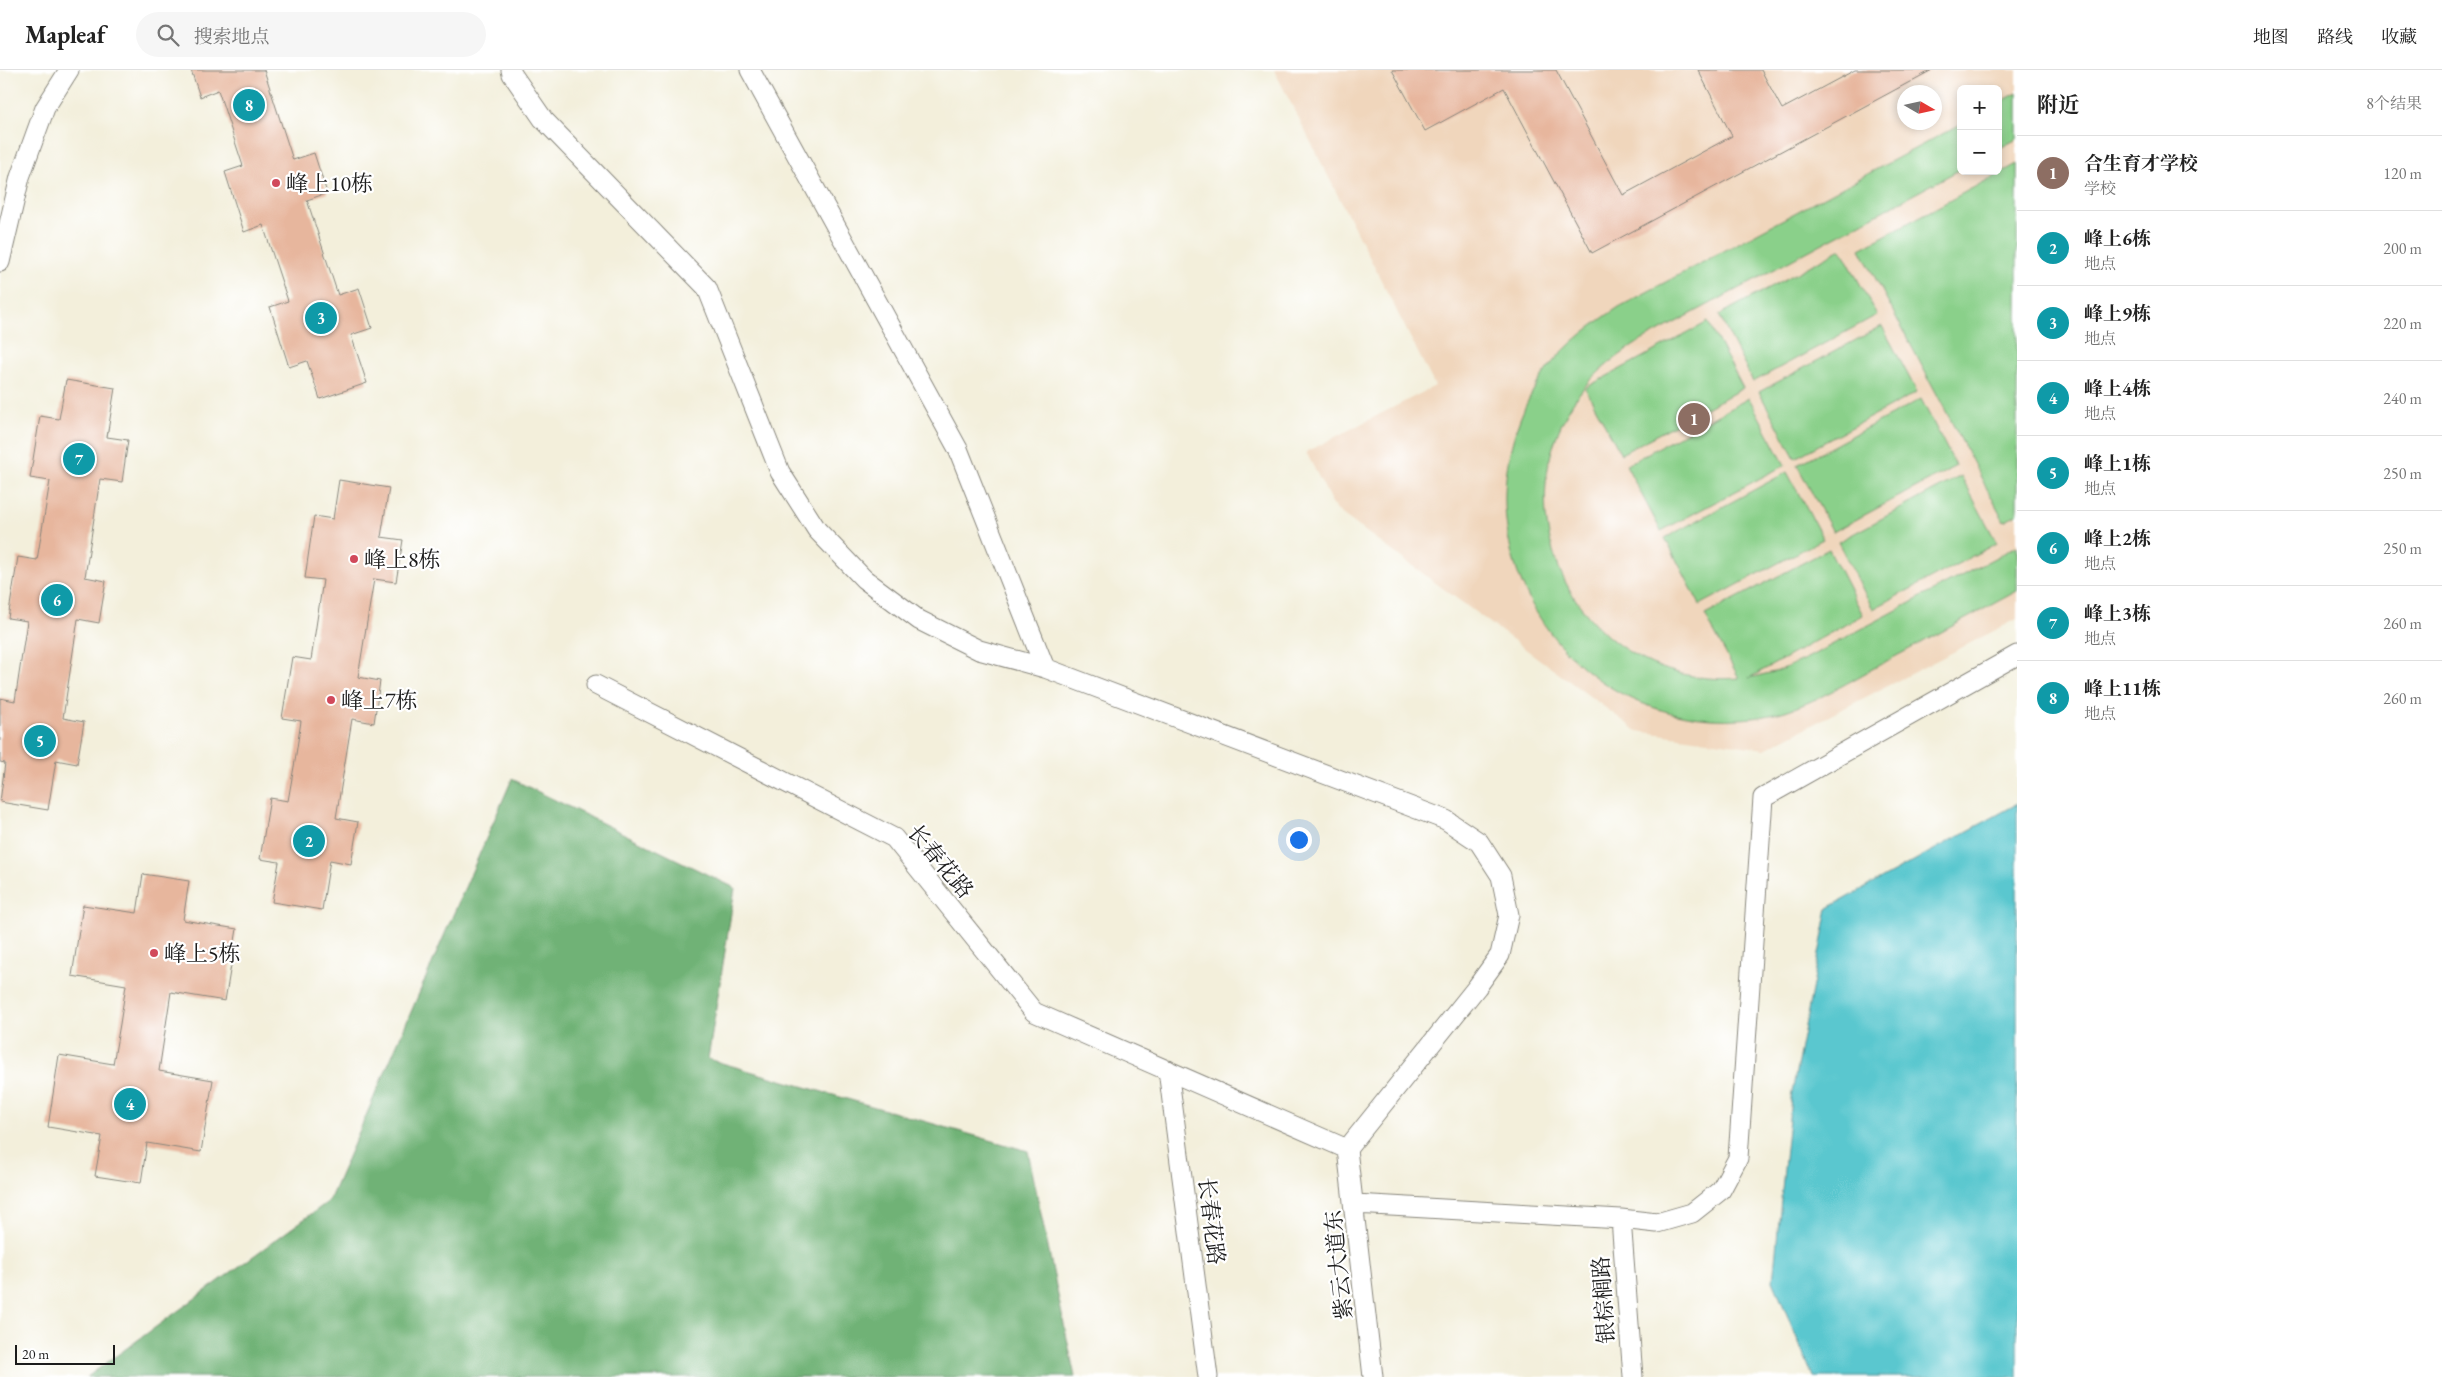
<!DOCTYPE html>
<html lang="zh">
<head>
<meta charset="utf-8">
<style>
	:root { --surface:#fff; --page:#f6f6f6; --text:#222; --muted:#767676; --line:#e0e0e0; --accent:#d1495b }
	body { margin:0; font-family:"EB Garamond","Noto Serif SC",serif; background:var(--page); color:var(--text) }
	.controls { position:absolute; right:15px; top:15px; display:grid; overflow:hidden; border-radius:8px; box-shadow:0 2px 8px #0003 }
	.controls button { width:45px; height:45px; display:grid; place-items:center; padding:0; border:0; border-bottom:1px solid var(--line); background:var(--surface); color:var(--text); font:25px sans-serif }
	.compass { position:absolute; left:1897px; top:15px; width:45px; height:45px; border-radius:50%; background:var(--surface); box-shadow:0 2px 8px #0003; rotate:99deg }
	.scale { position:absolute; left:15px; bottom:12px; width:100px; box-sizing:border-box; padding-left:5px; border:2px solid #1c1c1c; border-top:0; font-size:14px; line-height:18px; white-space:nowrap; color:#1c1c1c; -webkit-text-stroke:4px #fff; paint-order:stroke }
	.you { position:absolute; left:1298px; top:769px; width:18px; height:18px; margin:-12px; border:4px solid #fff; border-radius:50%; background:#1a73e8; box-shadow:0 0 0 8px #1a73e833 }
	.badge { display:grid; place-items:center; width:32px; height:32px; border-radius:50%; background:var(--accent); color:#fff; font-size:16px; font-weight:700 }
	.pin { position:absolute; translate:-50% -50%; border:2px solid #fff; box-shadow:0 1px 5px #0006 }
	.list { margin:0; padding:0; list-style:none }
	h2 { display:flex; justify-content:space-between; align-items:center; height:65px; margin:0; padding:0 20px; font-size:21px }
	h2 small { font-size:16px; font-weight:400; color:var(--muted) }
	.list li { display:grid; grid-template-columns:32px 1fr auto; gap:15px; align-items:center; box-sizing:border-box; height:75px; padding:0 20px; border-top:1px solid var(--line) }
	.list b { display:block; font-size:19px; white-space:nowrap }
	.list p { margin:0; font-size:16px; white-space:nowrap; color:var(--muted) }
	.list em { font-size:16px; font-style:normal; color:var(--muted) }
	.icon { flex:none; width:28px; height:28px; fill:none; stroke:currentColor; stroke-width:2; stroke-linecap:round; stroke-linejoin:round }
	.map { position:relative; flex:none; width:2017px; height:1307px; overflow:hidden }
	header { display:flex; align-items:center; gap:30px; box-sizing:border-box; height:70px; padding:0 25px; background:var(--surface); border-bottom:1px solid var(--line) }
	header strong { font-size:24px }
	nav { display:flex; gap:28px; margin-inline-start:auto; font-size:18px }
	.search { width:350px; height:45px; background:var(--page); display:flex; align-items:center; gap:12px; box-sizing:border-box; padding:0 18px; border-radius:28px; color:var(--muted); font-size:19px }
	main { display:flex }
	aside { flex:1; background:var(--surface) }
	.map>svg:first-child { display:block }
	.built { fill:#f0d6bc; fill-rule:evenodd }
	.green { fill:#8ad08a; stroke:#537653 }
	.forest { fill:#6fb276; stroke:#466749 }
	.water { fill:#5ac7cf; stroke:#3b7276 }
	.building { fill:#e7b69d }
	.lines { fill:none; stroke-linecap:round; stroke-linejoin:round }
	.lane-casing { stroke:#88867c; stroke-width:21 }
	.lane { stroke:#fff; stroke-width:19 }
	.poi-dot { fill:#d1495b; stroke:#fff; stroke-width:2 }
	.labels { text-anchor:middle; stroke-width:4.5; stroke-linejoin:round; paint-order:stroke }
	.poi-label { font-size:22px; fill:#1c1c1c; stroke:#fff; text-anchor:start }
	.street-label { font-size:22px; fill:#1c1c1c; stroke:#fff }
</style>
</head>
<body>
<header>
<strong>Mapleaf</strong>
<div class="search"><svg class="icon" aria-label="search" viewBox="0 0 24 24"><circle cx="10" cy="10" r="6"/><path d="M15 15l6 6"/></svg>搜索地点</div>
<nav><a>地图</a><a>路线</a><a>收藏</a></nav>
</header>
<main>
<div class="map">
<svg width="2017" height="1307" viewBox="0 0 2017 1307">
	<rect width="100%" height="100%" fill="#fff"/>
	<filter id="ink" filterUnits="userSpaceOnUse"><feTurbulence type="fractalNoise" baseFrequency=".02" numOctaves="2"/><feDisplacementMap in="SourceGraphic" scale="10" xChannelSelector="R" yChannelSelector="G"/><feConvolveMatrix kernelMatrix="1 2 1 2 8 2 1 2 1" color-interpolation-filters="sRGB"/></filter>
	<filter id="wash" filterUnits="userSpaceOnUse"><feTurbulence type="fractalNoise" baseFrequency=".0096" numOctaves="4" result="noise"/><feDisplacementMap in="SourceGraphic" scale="20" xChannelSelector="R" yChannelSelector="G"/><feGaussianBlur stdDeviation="1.12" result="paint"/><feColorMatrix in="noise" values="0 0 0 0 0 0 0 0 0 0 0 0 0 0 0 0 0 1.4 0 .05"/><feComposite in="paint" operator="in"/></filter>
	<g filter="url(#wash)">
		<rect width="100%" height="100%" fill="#f3efdb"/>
		<path class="built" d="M1274,0H2017V549L1765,679L1637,661L1335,439L1306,382L1435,316ZM1961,19H1998V101H1961ZM1904,22H1934V52H1904Z"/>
		<path class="green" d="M2017,23V69L1998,79V33Z
			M1961,54V99L1639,272C1613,289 1587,308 1571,336C1497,462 1592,620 1739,608L1705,545L1829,479L1863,545L1749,608L1778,601L1807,588L2017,476V521C1973,545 1929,569 1885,592C1843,615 1800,643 1752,648C1568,668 1443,474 1537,314C1557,281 1587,258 1619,237Z
			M2017,94V444L2004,451L1860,179Z
			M1841,179L1877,245L1753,312L1719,245Z
			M1708,252L1743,318L1621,384L1585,318Z
			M1882,256L1917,322L1795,388L1759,322Z
			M1749,328L1785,395L1661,461L1626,395Z
			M1921,329L1956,396L1833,462L1797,395Z
			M1787,402L1823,469L1700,535L1665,468Z
			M1961,406L1997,473L1873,539L1838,472Z"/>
		<path class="forest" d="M512,709L735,818L708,989L1028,1081L1075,1307H87L329,1131Z"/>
		<path class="water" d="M2017,734V1307H1813L1773,1211L1791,1028L1828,838Z"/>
		<g id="blocks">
			<path class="building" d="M191,0H264L293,90L314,83L327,123L307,130L338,225L359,218L372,258L351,265L367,313L320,329L307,291L289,297L270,237L288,231L263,155L244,162L225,102L243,96L218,20L200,27Z
				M1392,0H1556L1623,125L1732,66L1698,0H1761L1782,39L1855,0H1932L1592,183L1504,18L1425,61Z
				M66,310L115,318L107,367L128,370L122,412L100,409L85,507L106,511L99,553L78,549L63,648L84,652L77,694L56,690L48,740L0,732L5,693L0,692V628L15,631L27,551L8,548L18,487L37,490L50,411L30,408L40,346L59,349Z
				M339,410L389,418L381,467L403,470L396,512L374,509L358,607L380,611L374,653L352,649L336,748L358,752L351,794L330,790L322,840L272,832L279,792L260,789L270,728L288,731L295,691L301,651L282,648L292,587L311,590L323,510L305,508L314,446L333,449Z
				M143,804L189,811L183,850L237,859L225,931L171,922L159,1001L213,1010L201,1082L147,1073L141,1113L95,1106L102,1066L48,1057L59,985L113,994L120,954L126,915L72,906L83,835L137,843Z"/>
		</g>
	</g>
	<g filter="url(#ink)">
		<use href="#blocks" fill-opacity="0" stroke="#88867c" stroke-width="1"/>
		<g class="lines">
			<defs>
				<path id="lane" d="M511,0L512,4L543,49L707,218L780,402L817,460L864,509L919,550L979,580L1045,598L1446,750L1479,772L1501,806L1509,845L1500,885L1477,917L1347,1079
					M750,0L958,379L1045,598
					M0,192L20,107L45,38L69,0
					M596,615L894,768L1034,942L1347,1079
					M1168,1000L1208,1307
					M1347,1079L1373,1307
					M1355,1134L1621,1149L1657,1153L1692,1143L1721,1120L1738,1088L1763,728L2017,585
					M1621,1149L1633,1307"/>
			</defs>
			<use href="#lane" class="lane-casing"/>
			<use href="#lane" class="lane"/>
		</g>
	</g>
	<g class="poi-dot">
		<circle cx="276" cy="113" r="5"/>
		<circle cx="354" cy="489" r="5"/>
		<circle cx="331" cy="630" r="5"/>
		<circle cx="154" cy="883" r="5"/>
	</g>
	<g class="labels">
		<g class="poi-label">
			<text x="286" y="121">峰上10栋</text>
			<text x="364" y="497">峰上8栋</text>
			<text x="341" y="638">峰上7栋</text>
			<text x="164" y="891">峰上5栋</text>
		</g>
		<g class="street-label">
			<text transform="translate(941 791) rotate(50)" y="8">长春花路</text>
			<text transform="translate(1212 1151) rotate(83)" y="8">长春花路</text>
			<text transform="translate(1338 1195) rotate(-96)" y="8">紫云大道东</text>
			<text transform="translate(1603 1230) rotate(-94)" y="8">银棕榈路</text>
		</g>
	</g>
</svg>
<div class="controls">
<button>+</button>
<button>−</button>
</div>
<svg class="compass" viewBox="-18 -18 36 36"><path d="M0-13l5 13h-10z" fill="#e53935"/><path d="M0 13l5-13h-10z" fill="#767676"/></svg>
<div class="scale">20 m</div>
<div class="you"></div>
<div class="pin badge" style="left:1694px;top:349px;background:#8d6e63">1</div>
<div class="pin badge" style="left:309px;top:771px;background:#0f9aa8">2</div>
<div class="pin badge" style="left:321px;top:248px;background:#0f9aa8">3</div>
<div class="pin badge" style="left:130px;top:1034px;background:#0f9aa8">4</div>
<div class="pin badge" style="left:40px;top:671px;background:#0f9aa8">5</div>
<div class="pin badge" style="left:57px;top:530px;background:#0f9aa8">6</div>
<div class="pin badge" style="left:79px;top:389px;background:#0f9aa8">7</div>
<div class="pin badge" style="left:249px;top:35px;background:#0f9aa8">8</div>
</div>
<aside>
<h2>附近<small>8个结果</small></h2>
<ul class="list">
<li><span class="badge" style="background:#8d6e63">1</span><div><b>合生育才学校</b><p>学校</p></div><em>120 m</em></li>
<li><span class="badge" style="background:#0f9aa8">2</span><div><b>峰上6栋</b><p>地点</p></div><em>200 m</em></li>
<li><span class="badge" style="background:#0f9aa8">3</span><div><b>峰上9栋</b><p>地点</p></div><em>220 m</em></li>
<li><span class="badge" style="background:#0f9aa8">4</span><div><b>峰上4栋</b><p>地点</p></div><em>240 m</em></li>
<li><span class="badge" style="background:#0f9aa8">5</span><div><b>峰上1栋</b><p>地点</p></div><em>250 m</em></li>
<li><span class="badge" style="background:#0f9aa8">6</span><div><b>峰上2栋</b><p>地点</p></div><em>250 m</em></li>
<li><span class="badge" style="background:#0f9aa8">7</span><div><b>峰上3栋</b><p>地点</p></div><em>260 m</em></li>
<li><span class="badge" style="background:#0f9aa8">8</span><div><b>峰上11栋</b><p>地点</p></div><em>260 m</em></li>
</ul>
</aside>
</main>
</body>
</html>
